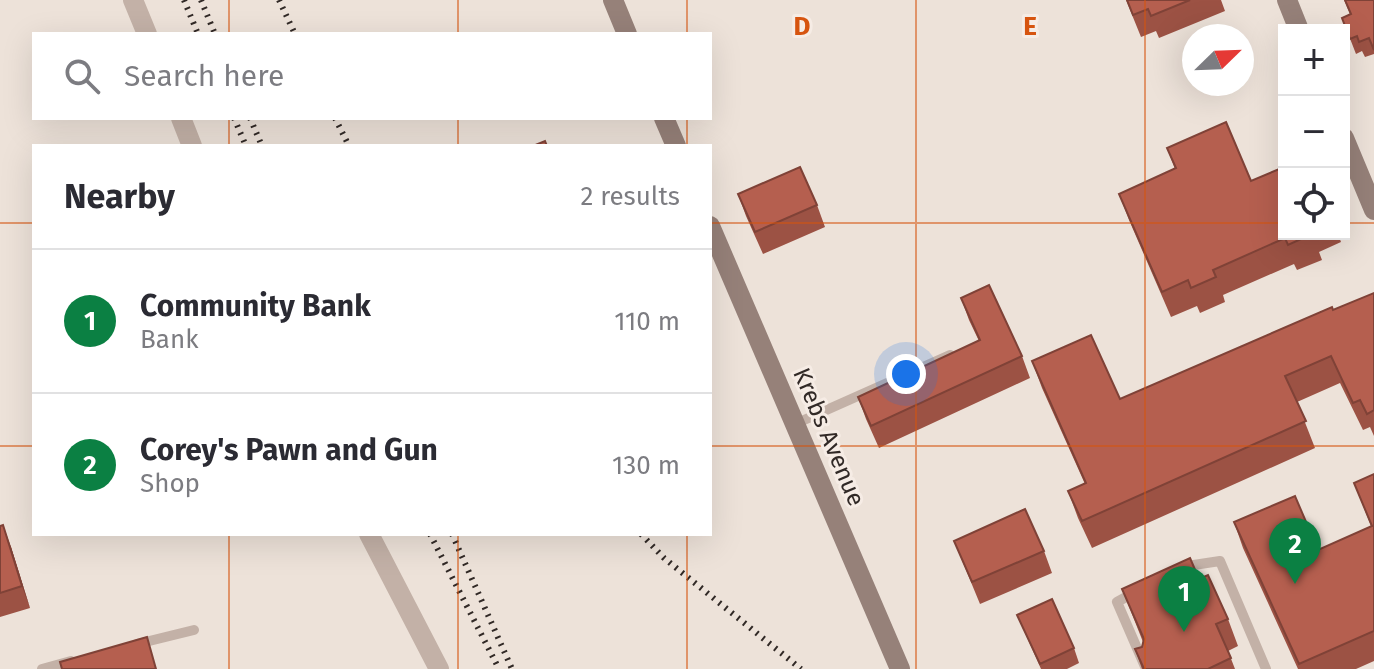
<!DOCTYPE html>
<html lang="en">
<head>
<meta charset="utf-8">
<style>
	:root { --surface:#fff; --page:#f7f7f7; --text:#2b2b33; --muted:#7c7c81; --line:#e1e1e2; --accent:#0b8043 }
	body { margin:0; font-family:"Fira Sans",sans-serif; background:var(--page); color:var(--text) }
	.controls { position:absolute; right:24px; top:24px; display:grid; overflow:hidden; border-radius:0px; box-shadow:0 8px 32px #0002 }
	.controls button { width:72px; height:72px; display:grid; place-items:center; padding:0; border:0; border-bottom:2px solid var(--line); background:var(--surface); color:var(--text); font:40px sans-serif }
	.compass { position:absolute; left:1182px; top:24px; width:72px; height:72px; border-radius:50%; background:var(--surface); box-shadow:0 8px 32px #0002; rotate:67deg }
	.you { position:absolute; left:906px; top:374px; width:28px; height:28px; margin:-20px; border:6px solid #fff; border-radius:50%; background:#1a73e8; box-shadow:0 0 0 12px #1a73e833 }
	.badge { display:grid; place-items:center; width:52px; height:52px; border-radius:50%; background:var(--accent); color:#fff; font-size:26px; font-weight:700 }
	.pin { position:absolute; translate:-50% -66px; filter:drop-shadow(0 2px 4px #0008) }
	.pin::after { content:''; position:absolute; top:42px; width:28px; height:24px; background:inherit; clip-path:polygon(0 0,100% 0,50% 100%) }
	.list { margin:0; padding:0; list-style:none }
	h2 { display:flex; justify-content:space-between; align-items:center; height:104px; margin:0; padding:0 32px; font-size:34px }
	h2 small { font-size:26px; font-weight:400; color:var(--muted) }
	.list li { display:grid; grid-template-columns:52px 1fr auto; gap:24px; align-items:center; box-sizing:border-box; height:144px; padding:0 32px; border-top:2px solid var(--line) }
	.list b { display:block; font-size:30px; white-space:nowrap }
	.list p { margin:0; font-size:26px; white-space:nowrap; color:var(--muted) }
	.list em { font-size:26px; font-style:normal; color:var(--muted) }
	.icon { flex:none; width:44px; height:44px; fill:none; stroke:currentColor; stroke-width:2; stroke-linecap:round; stroke-linejoin:round }
	.map { position:relative; flex:none; width:1374px; height:669px; overflow:hidden }
	.search { position:absolute; background:var(--surface); box-shadow:0 8px 32px #0002; left:32px; top:32px; width:680px; height:88px; display:flex; align-items:center; gap:20px; box-sizing:border-box; padding:0 28px; border-radius:0px; color:var(--muted); font-size:30px }
	.panel { position:absolute; background:var(--surface); box-shadow:0 8px 32px #0002; left:32px; top:144px; width:680px; height:392px; border-radius:0px }
	.map>svg:first-child { display:block }
	.lines { fill:none; stroke-linecap:round; stroke-linejoin:round }
	.lane { stroke:#c3b1a7; stroke-width:10 }
	.street { stroke:#c3b1a7; stroke-width:20 }
	.secondary { stroke:#968179; stroke-width:20 }
	.rail { stroke:#312926; stroke-width:6; stroke-dasharray:2 6; stroke-linecap:butt }
	.wall { fill:#9c5244 }
	.shaded-wall { fill:#7f4237 }
	.building { fill:#b55f4f; stroke:#7f4237; stroke-width:2 }
	.grid { fill:none; stroke:#d6540f; stroke-width:2; stroke-opacity:0.55 }
	.labels { text-anchor:middle; stroke-width:6; stroke-linejoin:round; paint-order:stroke }
	.street-label { font-size:24px; fill:#312926; stroke:#f6ece5 }
	.grid-label { font-size:26px; text-anchor:middle; font-weight:bold; fill:#d6540f; stroke:#f6ece5; stroke-width:6; stroke-linejoin:round; paint-order:stroke }
</style>
</head>
<body>
<div class="map">
<svg width="1374" height="669" viewBox="0 0 1374 669">
	<rect width="100%" height="100%" fill="#ede2d9"/>
	<g class="lines">
		<path class="lane" d="M795,424L950,355
			M1180,569L1187,566L1220,561L1266,669
			M1137,591L1117,602L1146,669
			M137,644L194,630
			M42,669L71,661"/>
		<path class="street" d="M133,0L147,34
			M181,118L192,146
			M369,534L439,669"/>
		<path class="secondary" d="M613,0L627,34
			M1287,0L1299,30
			M664,118L676,146
			M1344,138L1374,210
			M710,226L900,669"/>
		<path class="rail" d="M184,0L198,34
			M201,0L215,34
			M279,0L295,34
			M234,118L246,146
			M250,118L262,146
			M335,118L349,146
			M430,534L499,669
			M452,534L512,669
			M641,534L664,558L801,669"/>
	</g>
	<path class="wall" d="M1126,0H1221L1225,11L1159,38L1156,31L1141,37Z
		M1344,0H1374V54L1365,57L1362,51L1356,54L1342,18L1350,14Z
		M1167,148L1251,181L1284,234H1338L1341,242L1319,252L1322,260L1297,270L1294,264L1223,295L1225,302L1200,313L1197,306L1171,317L1129,220L1119,194L1175,169Z
		M738,194L817,205L825,227L763,254L746,216Z
		M1374,293V436L1370,427L1363,430L1340,383L1297,402L1315,448L1092,548L1078,518L1068,491L1085,484L1042,388L1032,361L1120,399Z
		M961,298L1022,356L1030,378L879,448L866,419L858,397L979,341L969,320Z
		M1374,474V661L1356,669H1298L1243,548L1234,522L1318,550L1371,526L1354,483Z
		M0,526L11,547L30,608L0,617Z
		M954,541L1044,551L1052,573L980,604Z
		M1199,579L1228,619L1238,646L1228,651L1235,669H1142L1135,649L1142,647L1143,642L1122,589Z
		M1017,615L1074,648L1079,663L1067,669H1041Z"/>
	<path class="shaded-wall" d="M3,525L11,547L30,608L22,586Z"/>
	<path class="building" d="M1127,0H1190L1151,16L1148,9L1133,15Z
		M1345,0H1374V50L1369,38L1359,42L1357,36L1350,39L1342,18L1351,14Z
		M1226,122L1251,181L1284,167V234H1312L1288,245L1285,238L1213,270L1216,277L1191,288L1188,280L1162,292L1119,194L1176,168L1167,148Z
		M545,141L547,146H533Z
		M800,167L817,205L755,232L738,194Z
		M989,285L1022,356L871,426L858,397L980,340L961,298Z
		M1374,293V410L1367,414L1360,400L1353,403L1331,356L1285,376L1306,421L1082,521L1068,491L1086,483L1032,361L1091,335L1120,399L1332,307L1333,310Z
		M1374,474V631L1299,664L1234,522L1295,496L1318,550L1372,526L1354,483Z
		M1025,509L1044,551L972,582L954,541Z
		M3,525L22,586L0,593V526Z
		M1190,558L1199,579L1208,575L1228,619L1216,624L1231,658L1208,669H1144L1135,649L1142,647L1144,639L1122,589Z
		M1052,599L1074,648L1040,664L1017,615Z
		M147,637L156,669H62L60,662Z"/>
	<path class="grid" d="M229,0V34M458,0V34M687,0V34M916,0V669M1145,0V669M229,118V146M458,118V146M687,118V146M0,223H34M710,223H1284M1344,223H1374M0,446H34M710,446H1374M229,534V669M458,534V669M687,534V669"/>
	<g class="labels">
		<g class="street-label">
			<text transform="translate(829 437) rotate(67)" y="8">Krebs Avenue</text>
		</g>
	</g>
	<g class="grid-label">
		<text x="802" y="35">D</text>
		<text x="1030" y="35">E</text>
	</g>
</svg>
<div class="controls">
<button>+</button>
<button>−</button>
<button><svg class="icon" aria-label="locate" viewBox="0 0 24 24"><circle cx="12" cy="12" r="6"/><path d="M12 2v4M12 18v4M2 12h4M18 12h4"/></svg></button>
</div>
<svg class="compass" viewBox="-18 -18 36 36"><path d="M0-13l5 13h-10z" fill="#e53935"/><path d="M0 13l5-13h-10z" fill="#7c7c81"/></svg>
<div class="you"></div>
<div class="pin badge" style="left:1184px;top:632px">1</div>
<div class="pin badge" style="left:1295px;top:584px">2</div>
<div class="search"><svg class="icon" aria-label="search" viewBox="0 0 24 24"><circle cx="10" cy="10" r="6"/><path d="M15 15l6 6"/></svg>Search here</div>
<section class="panel">
<h2>Nearby<small>2 results</small></h2>
<ul class="list">
<li><span class="badge">1</span><div><b>Community Bank</b><p>Bank</p></div><em>110 m</em></li>
<li><span class="badge">2</span><div><b>Corey's Pawn and Gun</b><p>Shop</p></div><em>130 m</em></li>
</ul>
</section>
</div>
</body>
</html>
